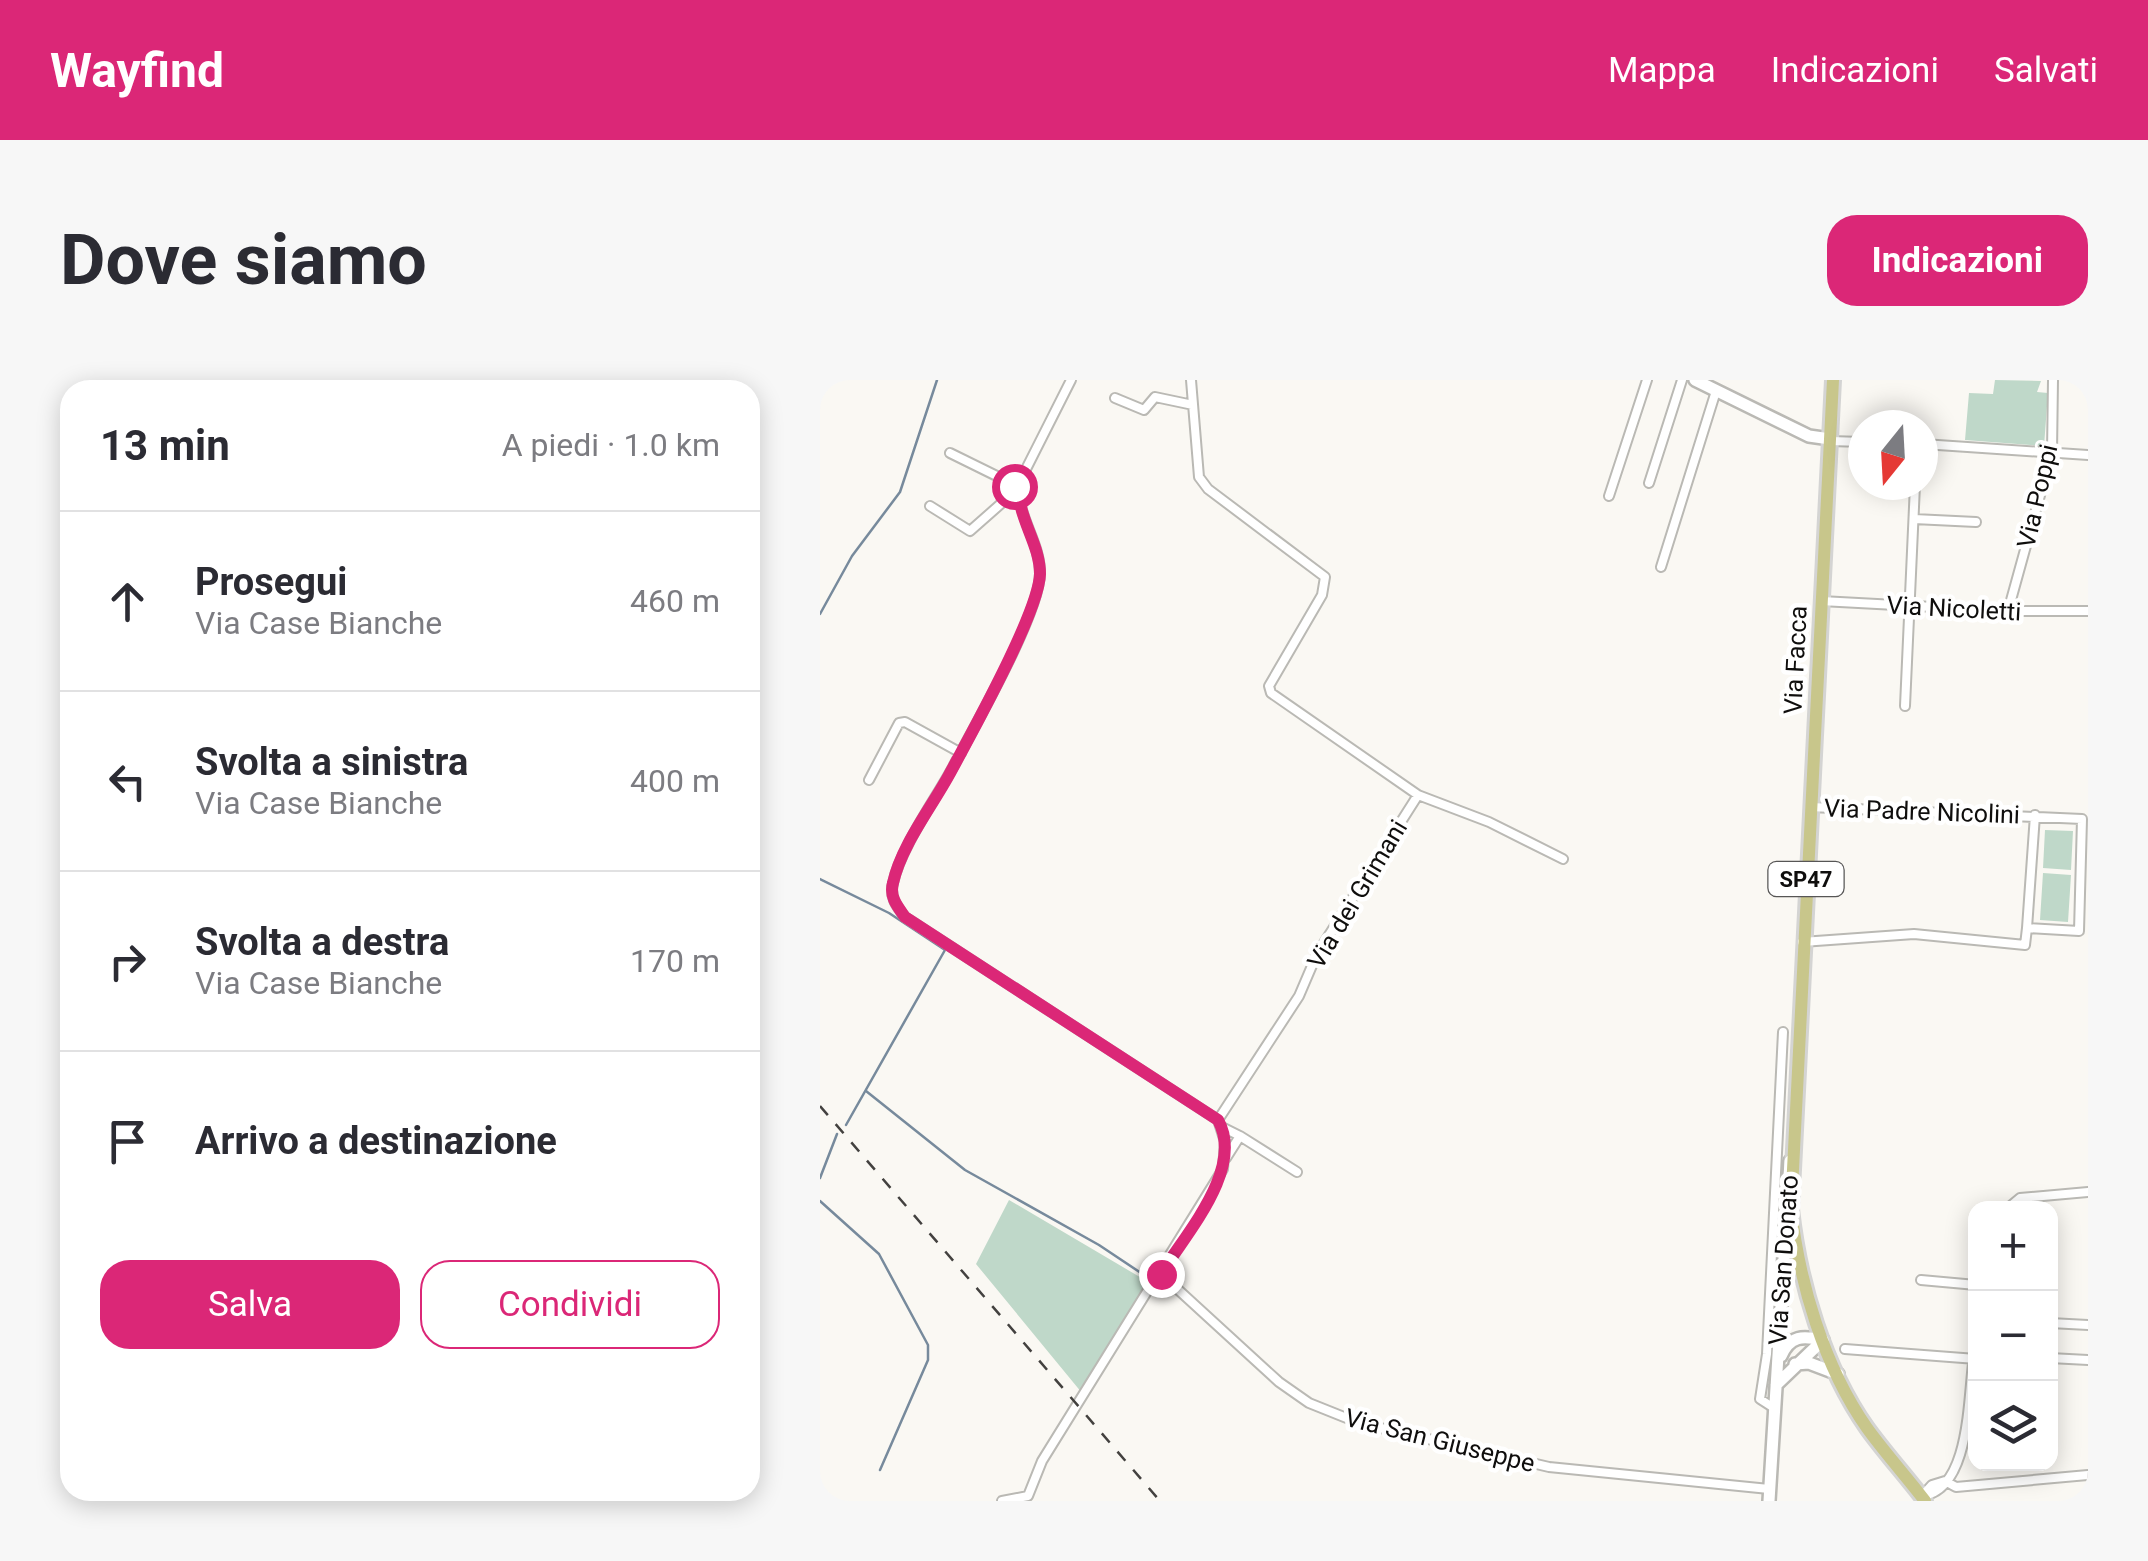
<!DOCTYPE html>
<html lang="it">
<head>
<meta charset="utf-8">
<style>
	:root { --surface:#fff; --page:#f7f7f7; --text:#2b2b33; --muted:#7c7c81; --line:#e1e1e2; --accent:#db2777 }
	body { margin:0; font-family:Roboto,sans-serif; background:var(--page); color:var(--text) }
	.controls { position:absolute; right:30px; bottom:30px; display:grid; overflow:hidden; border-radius:20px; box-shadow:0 5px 25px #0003 }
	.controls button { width:90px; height:90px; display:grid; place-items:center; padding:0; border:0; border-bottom:2px solid var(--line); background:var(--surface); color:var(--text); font:50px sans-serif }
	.compass { position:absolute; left:1028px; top:30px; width:90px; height:90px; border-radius:50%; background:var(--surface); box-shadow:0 5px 25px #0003; rotate:198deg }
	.stop { position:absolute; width:30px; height:30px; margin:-22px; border:8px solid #db2777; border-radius:50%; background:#fff }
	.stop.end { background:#db2777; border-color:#fff; box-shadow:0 2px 10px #0008 }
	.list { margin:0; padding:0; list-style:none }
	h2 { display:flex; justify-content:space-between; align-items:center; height:130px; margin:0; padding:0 40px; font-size:42px }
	h2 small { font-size:32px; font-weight:400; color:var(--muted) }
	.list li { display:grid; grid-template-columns:65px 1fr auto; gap:30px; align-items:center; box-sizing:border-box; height:180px; padding:0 40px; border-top:2px solid var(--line) }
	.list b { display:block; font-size:38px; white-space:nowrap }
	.list p { margin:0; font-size:32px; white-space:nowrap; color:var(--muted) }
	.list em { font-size:32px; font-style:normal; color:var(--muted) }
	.actions { display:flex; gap:20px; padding:30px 40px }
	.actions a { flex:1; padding:22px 0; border:2px solid var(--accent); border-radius:30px; text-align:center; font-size:35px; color:var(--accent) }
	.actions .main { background:var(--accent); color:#fff }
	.icon { flex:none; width:55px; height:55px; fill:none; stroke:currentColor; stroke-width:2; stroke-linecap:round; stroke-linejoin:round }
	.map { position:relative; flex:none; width:1268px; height:1121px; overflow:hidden; border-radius:30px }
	header { display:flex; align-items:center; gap:60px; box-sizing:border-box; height:140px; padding:0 50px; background:var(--accent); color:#fff }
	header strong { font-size:48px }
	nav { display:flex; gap:55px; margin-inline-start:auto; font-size:35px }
	.intro { display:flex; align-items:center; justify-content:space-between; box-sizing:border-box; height:240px; padding:0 60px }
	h1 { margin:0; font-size:70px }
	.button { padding:25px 45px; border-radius:30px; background:var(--accent); color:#fff; font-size:35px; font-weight:700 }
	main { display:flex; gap:60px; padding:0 60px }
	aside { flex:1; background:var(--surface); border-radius:30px; box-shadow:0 5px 25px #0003 }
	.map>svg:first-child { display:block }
	.green { fill:#bfd8c9 }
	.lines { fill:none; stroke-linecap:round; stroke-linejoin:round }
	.stream { stroke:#778a9c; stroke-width:2.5 }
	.street-casing { stroke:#bab9b4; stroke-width:12 }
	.secondary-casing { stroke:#bab9b4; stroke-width:16 }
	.primary-casing { stroke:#d4d4d3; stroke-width:18 }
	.street { stroke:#fff; stroke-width:8 }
	.secondary { stroke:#fff; stroke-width:11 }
	.primary { stroke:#c8c68b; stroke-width:12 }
	.rail { stroke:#43413f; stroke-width:2.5; stroke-dasharray:12 12; stroke-linecap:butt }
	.route { stroke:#db2777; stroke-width:12 }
	.labels { text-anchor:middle; stroke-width:9; stroke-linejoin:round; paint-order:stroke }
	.shield { fill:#fff; stroke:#575656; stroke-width:2.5 }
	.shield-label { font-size:22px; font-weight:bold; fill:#0f0e0d }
	.street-label { font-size:25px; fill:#0f0e0d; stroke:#fff }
</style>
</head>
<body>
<header>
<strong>Wayfind</strong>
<nav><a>Mappa</a><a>Indicazioni</a><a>Salvati</a></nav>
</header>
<div class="intro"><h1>Dove siamo</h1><a class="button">Indicazioni</a></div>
<main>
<aside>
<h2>13 min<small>A piedi · 1.0 km</small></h2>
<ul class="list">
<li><svg class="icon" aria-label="ahead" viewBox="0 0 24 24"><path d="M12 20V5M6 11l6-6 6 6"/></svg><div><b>Prosegui</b><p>Via Case Bianche</p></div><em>460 m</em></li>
<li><svg class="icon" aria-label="left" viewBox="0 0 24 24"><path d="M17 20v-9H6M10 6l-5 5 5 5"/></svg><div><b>Svolta a sinistra</b><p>Via Case Bianche</p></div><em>400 m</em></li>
<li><svg class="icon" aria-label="right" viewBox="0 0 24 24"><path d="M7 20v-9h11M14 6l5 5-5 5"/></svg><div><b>Svolta a destra</b><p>Via Case Bianche</p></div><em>170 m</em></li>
<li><svg class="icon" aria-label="arrive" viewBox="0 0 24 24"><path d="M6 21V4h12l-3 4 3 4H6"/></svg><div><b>Arrivo a destinazione</b></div></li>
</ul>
<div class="actions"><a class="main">Salva</a><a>Condividi</a></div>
</aside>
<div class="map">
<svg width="1268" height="1121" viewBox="0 0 1268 1121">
	<rect width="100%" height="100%" fill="#faf8f3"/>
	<path class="green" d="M1175,0L1221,1L1217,12L1228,13L1224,66L1145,60L1149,13L1173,14Z
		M1225,450L1253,451L1251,490L1223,488Z
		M1223,493L1251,495L1248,542L1220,540Z
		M189,820L330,903L262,1013L156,884Z"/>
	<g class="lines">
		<path class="stream" d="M0,234L32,176L80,112L117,0
			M0,499L69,533L125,570L26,745
			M46,711L145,790L279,865L327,897
			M0,798L17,754
			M0,821L59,874L108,965V980L60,1090"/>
		<defs>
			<path id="street" d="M371,0L379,97L388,109L505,197L502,215L449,306L451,313L598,415L497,574L479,616L398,740
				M295,18L324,30L335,17L373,25
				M1010,61L1043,62
				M1103,64L1268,75
				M130,73L199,107
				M829,103L862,0
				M789,116L827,0
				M110,126L150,151L184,121L198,117
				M1094,139L1156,142
				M841,187L896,11
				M1001,221L1188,231H1268
				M1188,231L1232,72L1233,0
				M1085,326L1095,105
				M49,400L79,343L85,342L141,373
				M598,415L669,442L743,479
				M990,427L1262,439L1259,551L1207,548L1215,435
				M982,562L1094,554L1205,565L1207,548
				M402,747L420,756L406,778
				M420,756L477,792
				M1188,828L1200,818L1268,812
				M341,894L459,1002L489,1023L539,1043L729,1087L949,1109
				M1101,900L1156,905
				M1230,943L1268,945
				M1025,969L1156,979
				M1230,978L1268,980
				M954,1028L940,1019L947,974L963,652
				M1102,1116C1155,1109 1147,1001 1156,962
				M1102,1116L1112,1105L1125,1101L1136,1107L1268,1095
				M182,1121L208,1116L222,1081L403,789L405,762L398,740L85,537C77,527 69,517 73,503C81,467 115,420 133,387C154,347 222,230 220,191C219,159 196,135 199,103L251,0"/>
			<path id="secondary" d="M875,0L989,56L1010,59
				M961,976C970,955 983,956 1003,960
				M975,984L989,983L1018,994
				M956,1005L1003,960
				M949,1121L970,781"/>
			<path id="primary" d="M1013,0L971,829C979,902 1004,987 1047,1048C1065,1073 1086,1096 1105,1121"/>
		</defs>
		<use href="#street" class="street-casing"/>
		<use href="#secondary" class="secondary-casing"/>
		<use href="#primary" class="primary-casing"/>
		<use href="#street" class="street"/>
		<use href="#secondary" class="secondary"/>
		<use href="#primary" class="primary"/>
		<path class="rail" d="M0,726L340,1121"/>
	</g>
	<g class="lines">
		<path class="route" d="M194,106H199C197,138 220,163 220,194C219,232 150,356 129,395C111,428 81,466 73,503C69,517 78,527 85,537L398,740C425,789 366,853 341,894"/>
	</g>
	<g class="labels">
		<rect class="shield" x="948.5" y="482" width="75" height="34" rx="8"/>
		<g class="shield-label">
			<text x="986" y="507">SP47</text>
		</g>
		<g class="street-label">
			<text transform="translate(1217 116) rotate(-77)" y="9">Via Poppi</text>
			<text transform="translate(1134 228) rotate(3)" y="9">Via Nicoletti</text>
			<text transform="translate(975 280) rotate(-87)" y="9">Via Facca</text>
			<text transform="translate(1102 431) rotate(2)" y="9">Via Padre Nicolini</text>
			<text transform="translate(537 514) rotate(-59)" y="9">Via dei Grimani</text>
			<text transform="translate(963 880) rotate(-86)" y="9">Via San Donato</text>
			<text transform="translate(620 1060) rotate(14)" y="9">Via San Giuseppe</text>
		</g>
	</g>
</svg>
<div class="controls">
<button>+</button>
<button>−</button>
<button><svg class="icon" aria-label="layers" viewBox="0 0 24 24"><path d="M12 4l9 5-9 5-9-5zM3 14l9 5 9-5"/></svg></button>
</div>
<svg class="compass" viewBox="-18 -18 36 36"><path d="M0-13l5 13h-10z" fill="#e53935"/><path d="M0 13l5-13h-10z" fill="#7c7c81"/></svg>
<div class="stop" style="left:194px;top:106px"></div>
<div class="stop end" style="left:341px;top:894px"></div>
</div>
</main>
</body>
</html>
